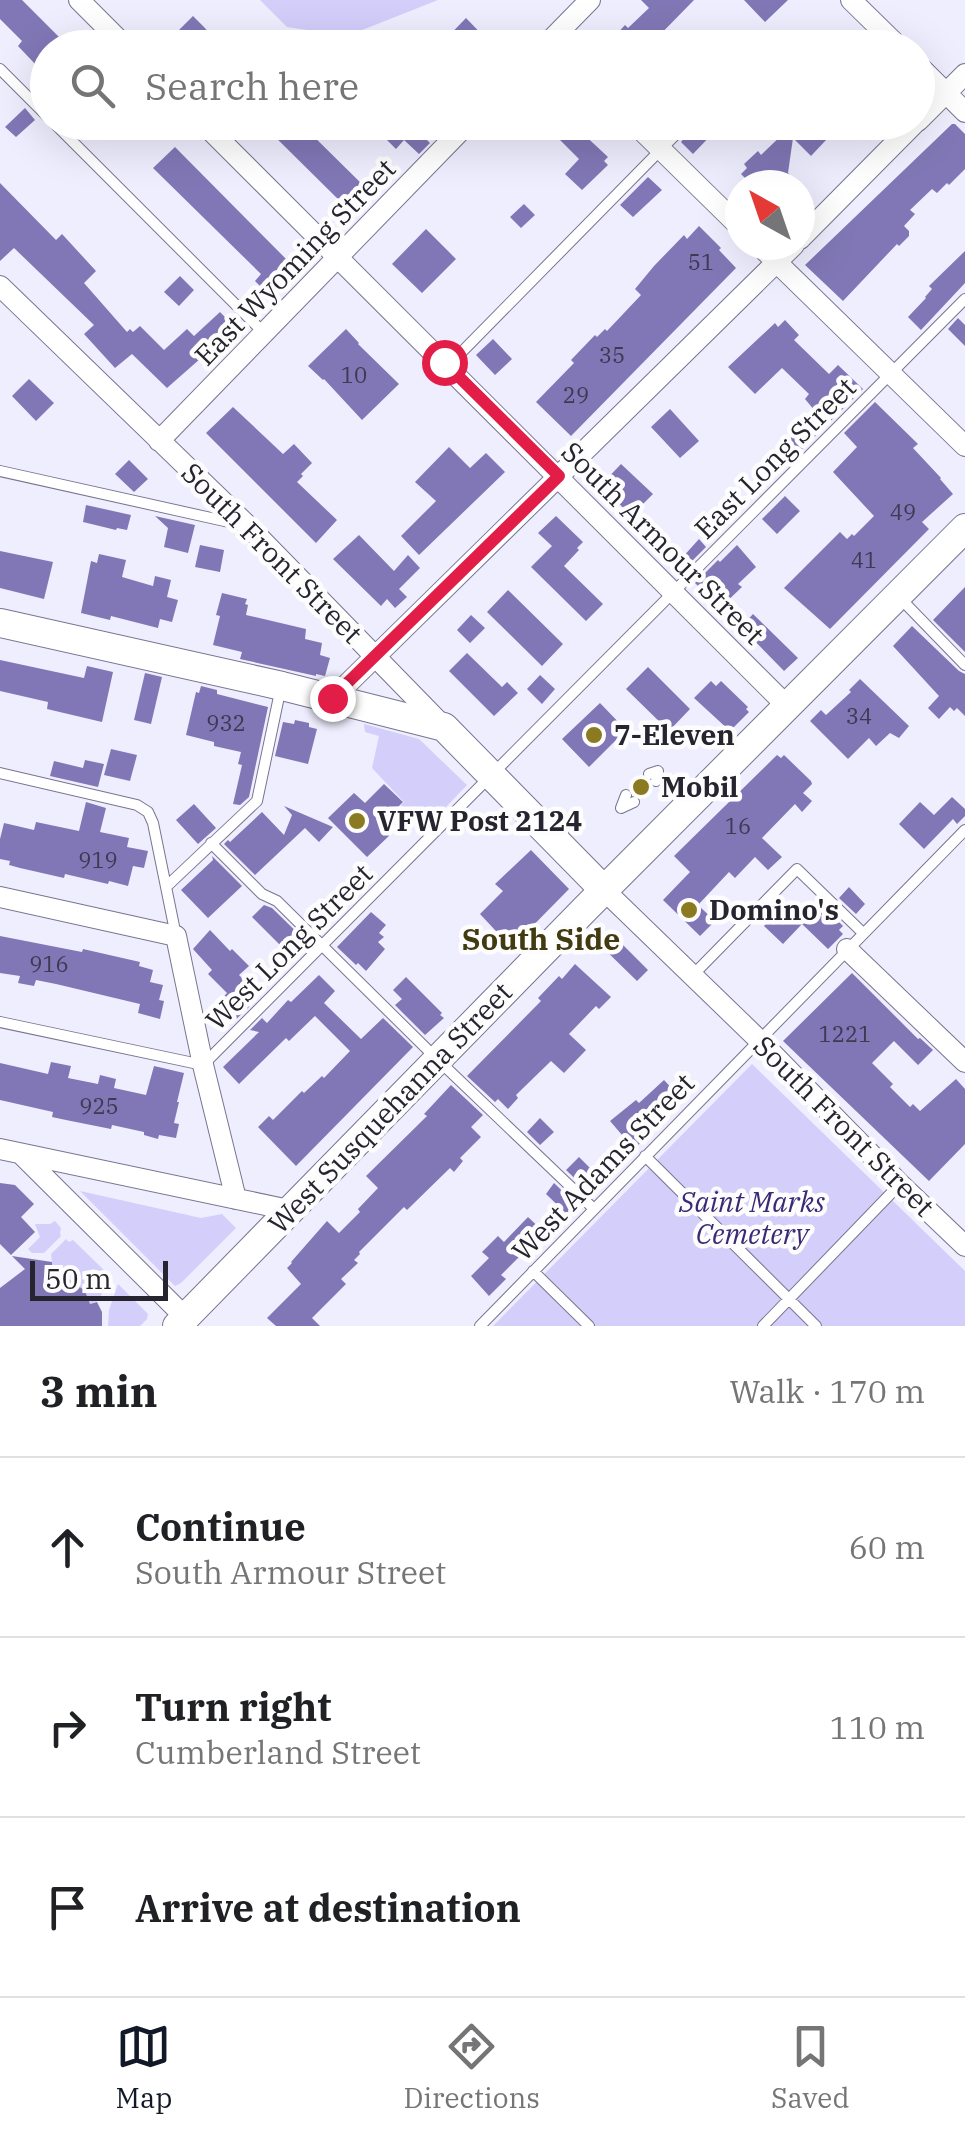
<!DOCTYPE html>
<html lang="en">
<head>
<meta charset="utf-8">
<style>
	:root { --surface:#fff; --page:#f2f2f2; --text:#202124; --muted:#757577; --line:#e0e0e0; --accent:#111827 }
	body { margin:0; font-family:"IBM Plex Serif",serif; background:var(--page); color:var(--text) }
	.compass { position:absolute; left:725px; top:170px; width:90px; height:90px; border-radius:50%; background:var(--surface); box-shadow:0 10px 40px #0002; rotate:320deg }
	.scale { position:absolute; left:30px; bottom:25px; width:138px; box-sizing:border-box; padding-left:10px; border:5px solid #26252f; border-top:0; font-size:28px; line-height:35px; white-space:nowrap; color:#26252f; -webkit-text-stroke:8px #fdfdfd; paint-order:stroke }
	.stop { position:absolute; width:30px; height:30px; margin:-22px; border:8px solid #e11d48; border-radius:50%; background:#fff }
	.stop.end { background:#e11d48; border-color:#fff; box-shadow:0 2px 10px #0008 }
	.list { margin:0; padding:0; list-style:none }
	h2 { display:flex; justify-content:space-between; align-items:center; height:130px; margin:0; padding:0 40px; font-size:42px }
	h2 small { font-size:32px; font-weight:400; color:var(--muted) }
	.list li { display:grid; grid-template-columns:65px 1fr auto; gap:30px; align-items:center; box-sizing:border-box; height:180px; padding:0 40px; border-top:2px solid var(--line) }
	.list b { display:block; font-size:38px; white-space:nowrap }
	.list p { margin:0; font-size:32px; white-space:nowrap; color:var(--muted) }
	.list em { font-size:32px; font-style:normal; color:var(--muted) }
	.icon { flex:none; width:55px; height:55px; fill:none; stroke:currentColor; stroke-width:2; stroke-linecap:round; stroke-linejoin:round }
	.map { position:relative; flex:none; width:965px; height:1326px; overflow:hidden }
	.search { position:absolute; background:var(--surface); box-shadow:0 10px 40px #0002; left:30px; right:30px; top:30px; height:110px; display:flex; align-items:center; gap:25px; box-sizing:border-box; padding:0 35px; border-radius:55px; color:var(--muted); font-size:38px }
	.sheet { height:670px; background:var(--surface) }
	nav { display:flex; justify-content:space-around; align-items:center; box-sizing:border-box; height:140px; border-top:2px solid var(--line); background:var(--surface); font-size:28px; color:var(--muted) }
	nav a { display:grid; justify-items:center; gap:5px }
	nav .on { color:var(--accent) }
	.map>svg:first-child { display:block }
	.green { fill:#d3cefa }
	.building { fill:#8177b6 }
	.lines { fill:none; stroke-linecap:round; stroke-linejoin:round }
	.lane-casing { stroke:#78758f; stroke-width:12 }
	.street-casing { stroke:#78758f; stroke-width:22 }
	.secondary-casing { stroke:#78758f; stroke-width:30 }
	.lane { stroke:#fff; stroke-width:10 }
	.street { stroke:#fff; stroke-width:20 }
	.secondary { stroke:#fff; stroke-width:28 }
	.route { stroke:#e11d48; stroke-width:12 }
	.poi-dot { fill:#8b7a1f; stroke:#fdfdfd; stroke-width:4 }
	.labels { text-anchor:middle; stroke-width:9; stroke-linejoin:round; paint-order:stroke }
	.number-label { font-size:22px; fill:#3d3a51 }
	.street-label { font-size:28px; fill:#26252f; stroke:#fdfdfd }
	.poi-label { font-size:28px; font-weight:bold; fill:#26252f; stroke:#fdfdfd; text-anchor:start }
	.park-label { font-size:28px; font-style:italic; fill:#3c2975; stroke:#fdfdfd }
	.neighbourhood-label { font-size:30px; font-weight:bold; fill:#423a10; stroke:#fdfdfd }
</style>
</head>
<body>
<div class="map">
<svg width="965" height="1326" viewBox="0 0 965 1326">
	<rect width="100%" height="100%" fill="#efeeff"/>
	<path class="green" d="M260,0H438L347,36L287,27Z
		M364,724L419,739L467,785L425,829L401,805L404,802L372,768L379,736L365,732Z
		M752,1064L965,1271V1326H493Z
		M80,1191L201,1218L222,1214L236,1228L181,1283L175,1286Z
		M55,1221L61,1228L60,1233L61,1236L44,1253H32L28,1249L40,1237L35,1224H50Z
		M66,1239L69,1242L73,1240L107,1273L100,1300L90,1304C84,1289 69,1273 53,1271L51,1254Z
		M118,1284L148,1314L147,1319L140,1326H108L109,1310Z"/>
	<path class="building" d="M0,0H22L70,48H48V54L36,65L18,46L22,41L0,19Z
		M641,0H694L647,48H610L618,39L615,36L625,25L628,28L649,8Z
		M744,0H788L765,22Z
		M193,16L204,27L223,48H185L173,36Z
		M466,18L495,48H437Z
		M25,108L35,120L16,137L5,127Z
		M260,122H299L367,189L347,208Z
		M398,122H409L430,143L419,154L404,140L396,149L384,137Z
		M542,122H585L578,129L608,157L604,161L608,165L582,190L565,174L579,159Z
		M697,122H710L717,129L693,154L681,142Z
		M777,122H843L811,156L793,138L788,173L799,185H752L741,174L747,168L744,164L758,151L761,155L786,131Z
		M952,124H955L965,134V169L949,185L947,183L937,193L932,189L910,210L915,214L904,226L909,231V236L899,246L897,244L843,301L805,265Z
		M175,147L291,264L265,291L255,281L261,274L153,168Z
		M648,177L662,190L633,217L620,205Z
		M0,183L56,240L62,234L96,271L84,283L127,332L130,329L133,332L140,326L164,350L187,329L194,336L220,312L230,322L204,346L209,351L167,388L132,354L115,368L84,334L94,325L14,248L0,261Z
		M524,204L535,215L521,228L510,217Z
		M699,226L721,248L719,250L736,268L571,436L536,402L574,363L571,360L595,335L597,337L605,329L607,331L641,295L635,289L654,266L684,235L687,239Z
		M426,229L456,259L422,293L392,264Z
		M965,251V283L921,330L908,317L926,298L925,297L932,289L929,286Z
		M180,276L194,290L179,306L164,292Z
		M958,318L965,325V346L948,329Z
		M785,320L799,335L794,340L829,374L838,365L863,389L798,453L787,442L815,411L805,399L809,394L782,368L755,394L728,367L775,323L778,327Z
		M346,329L359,343L358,344L399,384L362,420L324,379L323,380L308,366Z
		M493,339L512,359L495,375L476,355Z
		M29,379L54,403L36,421L12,396Z
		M875,402L918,444L913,448L941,478L940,479L953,494L922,522L929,529L830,629L784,588L840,532L847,539L852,534L854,536L874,516L833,472L857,447L844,433Z
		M233,407L283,454L294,444L312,463L301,474L303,476L297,482L337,520L316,543L206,433Z
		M670,409L699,441L680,458L651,427Z
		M449,447L470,468L486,453L505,472L419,555L401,536L436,501L415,482Z
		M129,460L148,479L134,492L115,474Z
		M621,464L653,494L631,516L601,485Z
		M785,496L800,511L777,534L762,519Z
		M86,505L131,515L127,530L117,528L116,530L83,522Z
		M155,516L195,525L188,553L164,547L168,528Z
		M556,516L583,542L577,548L579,550L564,566L603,604L586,621L531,567L552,546L538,533Z
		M359,535L394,571L408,555L420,568L399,589L407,597L395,608L387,599L381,606L333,559Z
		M699,539L706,547L688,565L681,559Z
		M200,545L224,550L220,572L195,567Z
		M737,545L756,567L738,584L742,587L720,608L695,583L718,560L720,562Z
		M0,551L53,562L44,599L0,588Z
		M99,554L126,560L122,577L153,586L155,576L171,580L167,597L178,600L172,622L160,619L158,628L111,616L110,620L81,613L91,561L97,563Z
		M965,587V652L933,620Z
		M508,590L563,644L542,666L487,612Z
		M222,593L247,599L245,604L248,605L246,615L306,629L305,639L322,643L320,655L330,658L325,676L316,674V676L240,659L242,652L213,645L220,616L216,615Z
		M753,614L798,658L784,671L741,627Z
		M471,615L485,628L470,643L457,630Z
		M912,626L959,671L965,674V716L957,708L954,711L950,707L939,719L928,708L939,696L893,646Z
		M467,653L502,687L507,682L518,693L494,716L449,671Z
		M0,660L84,678L87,666L113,672L102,722L47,709L48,702L0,691Z
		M648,667L690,709L669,731L626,689Z
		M145,673L162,677L151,724L134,720Z
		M540,675L555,689L542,704L527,689Z
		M860,679L909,726L899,738L890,733L876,746L869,738L848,759L810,721L821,710L826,715L851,692L849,690Z
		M711,681L716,686L721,681L748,707L746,709L749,712L730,731L694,698Z
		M201,686L217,690V694L268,707L249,797L240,805L233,804L242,765L238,764L241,752L214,746V742L186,735L196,692L199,693Z
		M600,703L626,730L589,767L562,739Z
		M295,720L309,723V727L317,729L308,764L275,756L283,722L294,724Z
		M111,749L137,755L130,781L104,775Z
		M777,755L781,758L784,755L811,781L812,784L803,793L812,801L802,812L795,804L762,838L782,857L768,870L755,857L735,878L729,872L698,905L715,921L700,936L663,900L690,872L674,856Z
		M85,760L104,764L98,787L50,776L54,761L83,768Z
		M640,775L652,789L642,799L629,787Z
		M384,784L403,802L382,823L392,833L367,857L328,818L354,793L365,803Z
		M952,797L965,809V816L957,824L953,819L924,849L899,824L920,802L934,815Z
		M86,802L106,808L100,832L129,838L127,847L148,851L144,868L133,866L128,886L109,881L108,884L65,874L64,878L20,868L9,865L10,861L0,859V839L4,823L34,830L36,822L79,831Z
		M194,804L216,828L198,844L176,820Z
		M284,806L333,827L319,842L305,828L255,875L224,844L228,840L230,842L262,812L284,835L292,815Z
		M531,850L569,889L513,946L509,942L508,944L480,914L503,891L495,884Z
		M212,856L242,886L208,918L181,890L213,860Z
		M849,887L865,904L856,914L839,898Z
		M809,901L824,915L828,911L843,926L839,930L843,934L828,949L802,924L783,944L764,926L780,909L787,916L798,904L802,909Z
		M264,905L272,908L310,945L292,963L281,953L285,950L252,917Z
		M371,912L386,925L379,933L384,937L378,942L385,949L366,971L358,963L356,965L337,947Z
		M210,930L230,951L232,949L249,966L239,975L254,990L247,1000L250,1006L231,1024L214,1007L227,993L208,974L212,970L193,949Z
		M609,931L648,970L637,981L597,942Z
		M0,936L82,952L83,949L140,962L139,966L153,970L150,982L163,985L159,1000L164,1001L160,1019L138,1013L140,1004L56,984L36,980L34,986L18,983L20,976L0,973Z
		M575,964L611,997L599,1009L596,1006L569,1034L586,1050L564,1073L551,1061L516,1095L518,1098L508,1109L498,1099L495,1102L467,1076L541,1001L538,998L559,976L562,979Z
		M852,973L918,1039L920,1038L933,1050L918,1065L894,1041L872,1063L893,1084L890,1087L910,1107L913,1104L920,1111L956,1079L965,1089V1144L929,1181L783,1041Z
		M319,975L335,991L324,1003L361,1039L383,1018L413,1047L296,1166L258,1127L269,1116L273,1120L302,1091L304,1093L322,1076L324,1078L350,1051L315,1016L289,1041L286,1038L239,1084L223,1067L259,1032L250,1030L262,1018L267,1023L288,1000L291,1002Z
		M406,977L442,1013L440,1015L444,1018L425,1035L395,1005L402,999L393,990Z
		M51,1062L71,1066L68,1078L98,1084L100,1075L116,1079L114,1088L146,1095L154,1066L184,1073L177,1102H179L174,1123L179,1124L176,1138L159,1135L158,1139L144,1135V1132L112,1125L111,1129L66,1120L52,1117L53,1112L0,1100V1063L48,1074Z
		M664,1080L680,1097L669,1107L663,1101L635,1127L646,1138L634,1149L610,1121L636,1100L639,1103Z
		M451,1085L483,1115L471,1127L481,1137L460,1158L463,1161L454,1172L450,1168L407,1210L404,1207L359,1252L360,1254L354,1260L358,1263L341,1279L346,1284L312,1318L320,1326H276L267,1318L301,1284L287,1268L292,1263L291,1262L327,1221L339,1233L360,1212L358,1209L378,1188L366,1176L427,1116L424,1114Z
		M540,1118L554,1132L540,1145L527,1132Z
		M579,1157L604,1182L592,1195L566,1170Z
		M0,1183L15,1185L34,1204L21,1217L35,1232L11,1255L0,1244Z
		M554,1183L580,1208L570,1217L546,1194Z
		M528,1217L548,1236L530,1254L526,1250L501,1275L506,1279L489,1296L471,1276L489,1258L482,1252L498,1236L504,1242Z
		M12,1256L52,1262V1266L85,1291L90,1304L97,1302L102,1312V1326H0V1288L25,1269Z"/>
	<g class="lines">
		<defs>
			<path id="lane" d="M0,69L48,117
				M53,122L264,333
				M448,366L688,122
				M0,471L238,524
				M899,597L965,665
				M0,773L137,805L148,812L153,823L176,936
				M649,774L658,771L656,781
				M626,795L621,808L634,802
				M211,843L262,894L277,901L437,1059L594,1209
				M166,887L257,801L281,687
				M693,975L797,869L863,933
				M0,1022L203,1065L965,299
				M645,1156L816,1326
				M533,1271L589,1326
				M480,1326L965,830
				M763,1326L900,1184"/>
			<path id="street" d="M79,0L127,48
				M851,0L900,48
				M543,48L590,0
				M918,65L965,112
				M918,121L965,74
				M202,122L787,706
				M633,122L740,227
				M800,239L916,122
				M759,245L965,446
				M0,286L247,525L442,725
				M159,441L469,122
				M333,698L794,245
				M604,890L758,1039L900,1184L965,1246
				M0,897L176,936L203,1065L236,1199
				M847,949L965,1062
				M0,1149L289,1210
				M21,1154L185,1317"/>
			<path id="secondary" d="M0,623L282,686L444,727L604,890
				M177,1326L585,909L965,528"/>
		</defs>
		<use href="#lane" class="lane-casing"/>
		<use href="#street" class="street-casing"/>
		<use href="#secondary" class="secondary-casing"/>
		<use href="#lane" class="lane"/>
		<use href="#street" class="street"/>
		<use href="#secondary" class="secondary"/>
	</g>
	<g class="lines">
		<path class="route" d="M332,698L559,476L444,362"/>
	</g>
	<g class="poi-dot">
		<circle cx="594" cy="735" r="10"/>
		<circle cx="641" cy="787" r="10"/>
		<circle cx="357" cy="821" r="10"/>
		<circle cx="689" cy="910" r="10"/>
	</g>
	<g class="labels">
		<g class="number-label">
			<text x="701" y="270">51</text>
			<text x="612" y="363">35</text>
			<text x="354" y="383">10</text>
			<text x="576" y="403">29</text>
			<text x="903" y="520">49</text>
			<text x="864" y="568">41</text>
			<text x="859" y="724">34</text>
			<text x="226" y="731">932</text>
			<text x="738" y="834">16</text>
			<text x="98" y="868">919</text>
			<text x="49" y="972">916</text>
			<text x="845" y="1042">1221</text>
			<text x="99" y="1114">925</text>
		</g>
		<g class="street-label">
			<text transform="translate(295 262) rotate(-46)" y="10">East Wyoming Street</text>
			<text transform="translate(775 458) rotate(-45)" y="10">East Long Street</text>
			<text transform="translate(663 543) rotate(45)" y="10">South Armour Street</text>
			<text transform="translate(272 553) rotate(45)" y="10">South Front Street</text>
			<text transform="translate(289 947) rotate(-45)" y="10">West Long Street</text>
			<text transform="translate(390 1108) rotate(-46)" y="10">West Susquehanna Street</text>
			<text transform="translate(844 1126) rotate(45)" y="10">South Front Street</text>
			<text transform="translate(603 1167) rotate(-46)" y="10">West Adams Street</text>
		</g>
		<g class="poi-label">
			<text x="614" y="745">7-Eleven</text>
			<text x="661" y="797">Mobil</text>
			<text x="377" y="831">VFW Post 2124</text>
			<text x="709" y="920">Domino's</text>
		</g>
		<g class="park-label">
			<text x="752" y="1212">Saint Marks<tspan x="752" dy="32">Cemetery</tspan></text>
		</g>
		<g class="neighbourhood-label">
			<text x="541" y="950">South Side</text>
		</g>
	</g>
</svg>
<svg class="compass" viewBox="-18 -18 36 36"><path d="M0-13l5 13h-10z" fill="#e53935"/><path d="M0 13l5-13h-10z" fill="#757577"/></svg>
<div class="scale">50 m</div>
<div class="stop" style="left:444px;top:362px"></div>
<div class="stop end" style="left:332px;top:698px"></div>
<div class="search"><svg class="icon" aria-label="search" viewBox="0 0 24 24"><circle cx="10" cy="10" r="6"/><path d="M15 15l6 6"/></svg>Search here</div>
</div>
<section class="sheet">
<h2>3 min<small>Walk · 170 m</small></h2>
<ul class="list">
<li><svg class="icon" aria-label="ahead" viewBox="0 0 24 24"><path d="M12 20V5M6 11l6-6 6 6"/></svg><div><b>Continue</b><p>South Armour Street</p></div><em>60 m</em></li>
<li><svg class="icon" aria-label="right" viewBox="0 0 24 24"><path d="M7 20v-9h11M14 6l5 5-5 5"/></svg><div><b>Turn right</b><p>Cumberland Street</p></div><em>110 m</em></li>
<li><svg class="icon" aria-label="arrive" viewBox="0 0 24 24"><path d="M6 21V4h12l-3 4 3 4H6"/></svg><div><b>Arrive at destination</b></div></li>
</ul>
</section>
<nav>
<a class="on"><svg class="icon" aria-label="map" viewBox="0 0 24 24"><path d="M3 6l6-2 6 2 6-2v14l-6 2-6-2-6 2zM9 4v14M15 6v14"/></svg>Map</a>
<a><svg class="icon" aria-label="directions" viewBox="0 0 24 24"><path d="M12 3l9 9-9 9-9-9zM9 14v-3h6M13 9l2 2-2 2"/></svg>Directions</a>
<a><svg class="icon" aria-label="saved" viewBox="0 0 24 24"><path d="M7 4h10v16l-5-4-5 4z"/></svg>Saved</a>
</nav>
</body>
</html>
